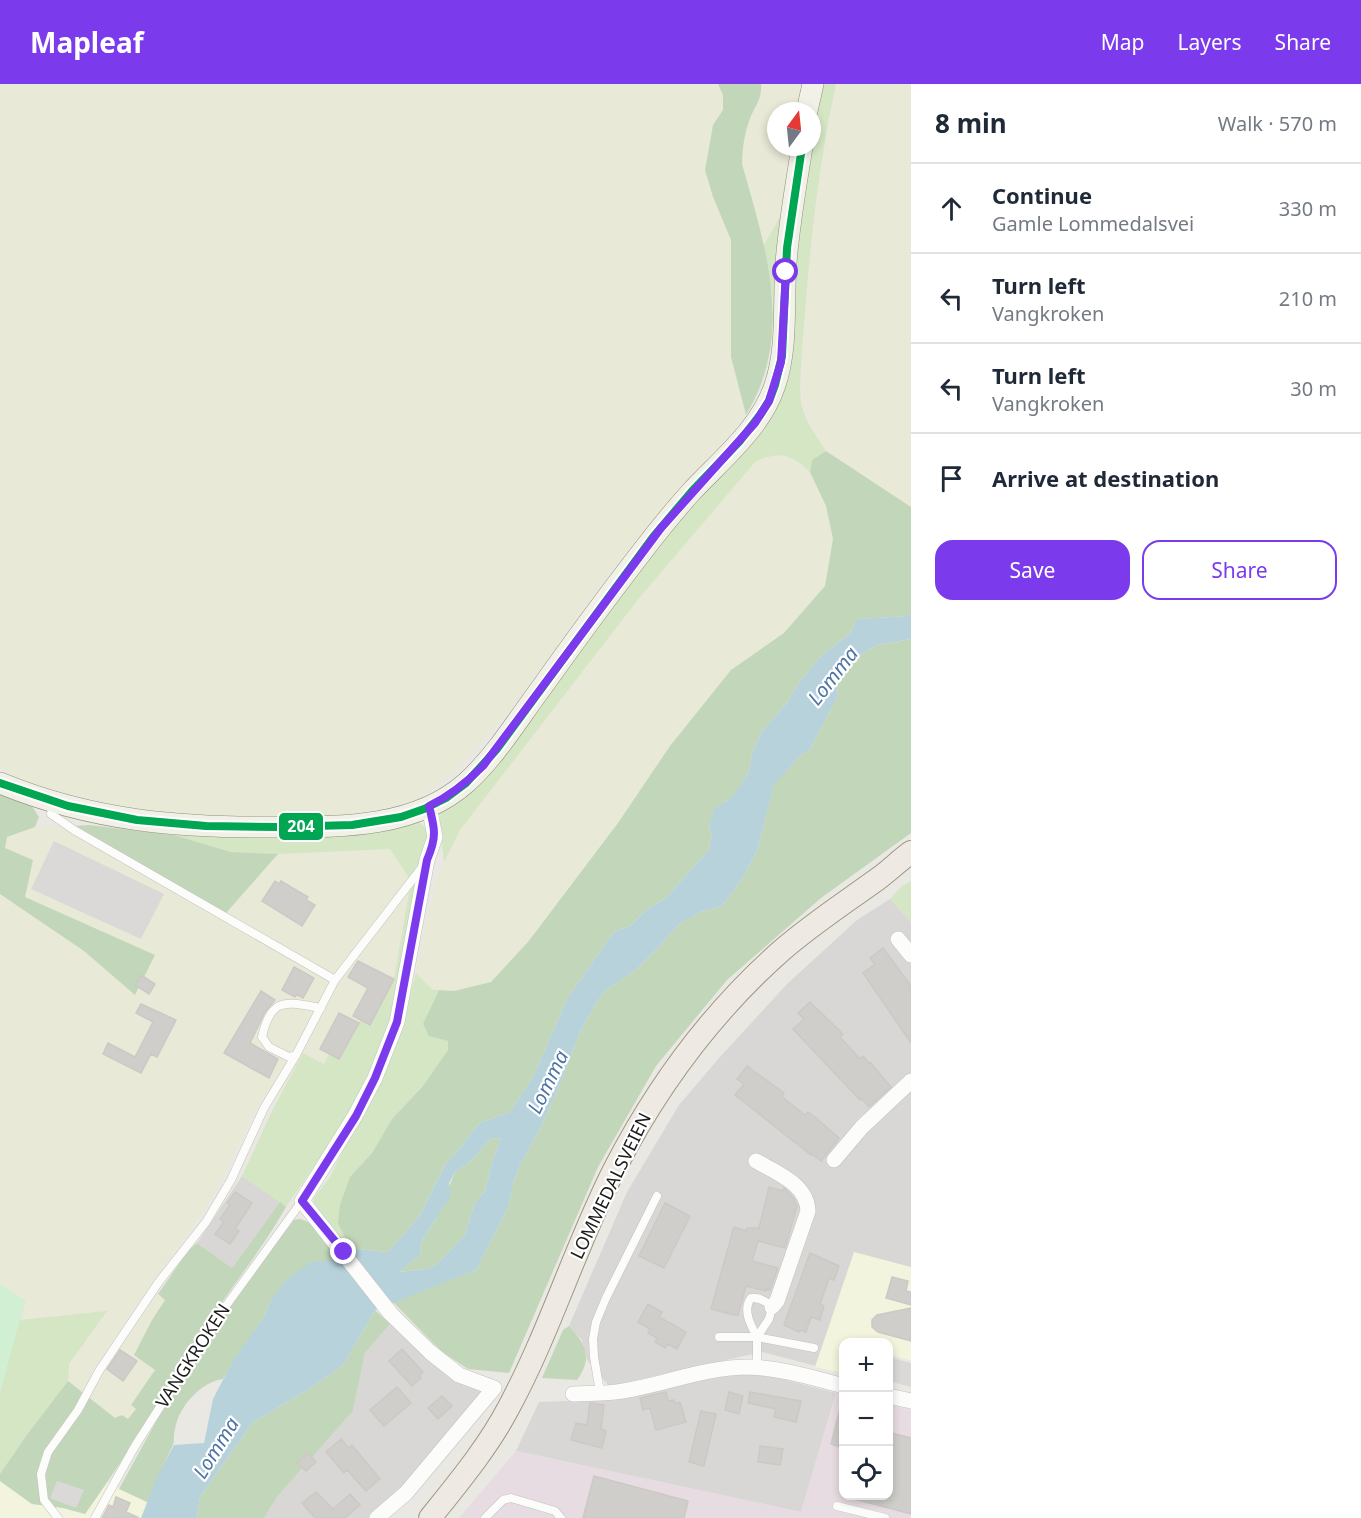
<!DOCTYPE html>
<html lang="en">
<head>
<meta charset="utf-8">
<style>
	body { margin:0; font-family:"Noto Sans",sans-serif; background:#f6f6f7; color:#1f2937 }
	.controls { position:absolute; right:18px; bottom:18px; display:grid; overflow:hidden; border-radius:12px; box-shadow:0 3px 9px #0003 }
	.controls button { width:54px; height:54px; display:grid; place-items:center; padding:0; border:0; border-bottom:2px solid #e0e1e3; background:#fff; color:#1f2937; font:30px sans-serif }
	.compass { position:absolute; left:767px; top:18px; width:54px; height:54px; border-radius:50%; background:#fff; box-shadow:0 3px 9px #0003; rotate:15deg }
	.stop { position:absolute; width:18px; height:18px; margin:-14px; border:4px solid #7c3aed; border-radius:50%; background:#fff }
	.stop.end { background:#7c3aed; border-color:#fff; box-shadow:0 2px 6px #0008 }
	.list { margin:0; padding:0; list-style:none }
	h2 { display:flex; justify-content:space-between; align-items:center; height:78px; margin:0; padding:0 24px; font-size:26px }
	h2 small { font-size:20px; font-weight:400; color:#747a83 }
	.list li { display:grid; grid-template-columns:39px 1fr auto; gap:18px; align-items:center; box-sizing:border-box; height:90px; padding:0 24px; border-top:2px solid #e0e1e3 }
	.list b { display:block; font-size:22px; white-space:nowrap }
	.list p { margin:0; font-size:20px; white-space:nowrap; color:#747a83 }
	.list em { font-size:20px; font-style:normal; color:#747a83 }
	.actions { display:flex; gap:12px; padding:18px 24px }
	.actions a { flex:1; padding:14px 0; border:2px solid #7c3aed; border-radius:18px; text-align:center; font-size:21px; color:#7c3aed }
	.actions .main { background:#7c3aed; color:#fff }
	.icon { flex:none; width:33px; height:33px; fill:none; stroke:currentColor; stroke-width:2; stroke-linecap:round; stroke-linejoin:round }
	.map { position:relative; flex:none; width:911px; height:1434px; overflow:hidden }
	header { display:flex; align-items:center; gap:36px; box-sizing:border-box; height:84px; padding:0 30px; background:#7c3aed; color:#fff }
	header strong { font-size:28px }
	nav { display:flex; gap:33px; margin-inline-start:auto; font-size:21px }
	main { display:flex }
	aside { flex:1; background:#fff }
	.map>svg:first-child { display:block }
</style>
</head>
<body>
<header>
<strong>Mapleaf</strong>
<nav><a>Map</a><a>Layers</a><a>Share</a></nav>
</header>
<main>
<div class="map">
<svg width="911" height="1434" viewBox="0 0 911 1434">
	<rect width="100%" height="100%" fill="#e9e8e3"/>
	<path fill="#d8d7d5" d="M890 815 911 838V1277L889 1271 888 1258H844L843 1289 762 1268 609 1302 587 1276 582 1256 569 1242 627 1108 679 1021 720 973 787 900 857 836Z
		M242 1092 280 1118 232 1184 197 1159Z
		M390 1240 448 1292 494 1314 387 1434H264L277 1413 353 1327 365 1269Z
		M725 1289 771 1292 836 1309 801 1428 516 1367 539 1318 599 1316Z"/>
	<path fill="#e7dce1" d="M836 1309 843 1310 844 1412H888L889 1321 911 1326V1434H459L516 1367 801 1428Z"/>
	<path fill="#f3f4dd" d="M854 1168 911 1183V1277L889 1271 888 1258H844L843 1289 815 1283Z
		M0 1397 32 1420 63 1424 85 1430 107 1398 149 1419 141 1434H0Z"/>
	<path fill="#e8e9d6" d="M0 0H718L723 11V26L713 41 705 86 713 113 731 156V273L746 331 625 469 509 627 450 693 411 719 335 734 180 731 114 721 35 701 21 696 0 683Z
		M761 0H805L799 27H776V63H794L788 104 780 133 763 163 742 80V65L751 31 756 25 761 8Z
		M836 0H911V423L826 367 815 351 802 321V281L807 187 822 80Z
		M781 371 791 372 810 388 826 422 833 455 825 502 784 549 731 586 670 662 618 739 528 858 491 898 454 907 433 906 416 889 420 864 438 791 460 746 640 513 755 377 763 373Z
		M53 741 75 742 226 829 278 770 390 765 411 797 394 895 370 941 360 936 339 975 324 980 303 970 278 1014 265 1009 213 1113 124 1238 133 1243 158 1210 166 1216 152 1236 134 1271 155 1285 131 1320 136 1325 128 1336 116 1334 68 1297 69 1280 106 1227 20 1236 0 1200V810L84 867 135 911 155 871 25 813 5 764 7 753 35 743Z"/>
	<path fill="#d4e6c3" d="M820 0H836C818 83 809 169 803 254 802 270 798 308 802 323 806 338 817 353 826 367L812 376 810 388C792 370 778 366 755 378L640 513 460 746 444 778 439 728 772 323 796 152 812 63V38Z
		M788 104 773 251V215L763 163 780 133Z
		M418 738 426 744 428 749 395 924 369 994 332 1056 286 1123 242 1092 271 1029 303 969 324 980 329 970 339 975 360 936 369 941 394 895 411 797 390 765 278 770 231 768 174 751 196 748Z
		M911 797V838L890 815 902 802Z
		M416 889 433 906H439L423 940 430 952 448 957V966L423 1002 392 1035 372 1069 350 1093 346 1156 356 1165 351 1169 314 1123V1114L330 1093 400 948Z
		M0 1200 25 1217 20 1236 107 1227 69 1280 68 1297 26 1352 0 1390Z"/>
	<path fill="#c2d7b9" d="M718 0H761C762 15 756 20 751 32 745 46 742 65 742 80 766 165 795 250 746 331L731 273V156L713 113 705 86 713 41 723 26V11Z
		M826 367 911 423V530L907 532 857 535 850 549 820 573 800 597 787 619 762 647 752 670 749 688 732 714 725 717 709 742 712 753 708 767 666 814 646 826 630 842 614 848 568 913 533 993 510 1028 480 1039 471 1049 458 1067 445 1081 420 1131 388 1168 356 1165 346 1156 338 1139 340 1121 350 1093 372 1069 392 1035 423 1002 448 966V957L429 952 423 940 439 906 454 907 491 898 528 858 618 739 670 662 731 586 784 549 825 502 833 455 826 422 810 388 812 376Z
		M911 555V749L821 814 727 896 656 982 598 1083 509 1289 468 1285 442 1268 393 1218 476 1186 508 1124 514 1097 520 1081 542 1041 558 1005 581 946 596 919 606 906 637 885 658 864 679 840 701 828 722 822 742 795 757 767 774 700 799 673 810 665 837 614 838 596 862 570 877 561Z
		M0 708 31 721 39 733 35 743 7 753 5 764 33 776 25 813 155 871 135 911 84 867 0 810Z
		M89 741 174 751 231 768 278 770 226 829 75 742Z
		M491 1054 501 1055 493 1075 485 1107 474 1121 465 1151 436 1181 426 1185 398 1188 420 1171 421 1158 436 1135 455 1088 472 1076Z
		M280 1118 286 1123C261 1167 229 1206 201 1249 163 1310 127 1372 85 1430L63 1424 32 1420 0 1397V1390L26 1352 68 1297 115 1334 122 1331 128 1335 136 1325 131 1321 155 1286 134 1271 152 1236 165 1216 158 1210 188 1167 197 1159 232 1184Z
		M299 1135C314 1136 332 1163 343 1175L272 1214 263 1234 235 1275 223 1295C201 1298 179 1322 175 1345 173 1352 175 1358 172 1363 163 1382 155 1399 149 1419L119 1405 169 1314 243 1203 294 1136Z
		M375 1226 390 1240 365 1269 353 1327 277 1413 264 1434H197L200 1413 253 1338 309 1305 343 1281Z
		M569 1242C586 1260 593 1274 577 1296L542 1294 563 1246Z"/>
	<path fill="#d1efd2" d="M0 1200 25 1217 0 1309Z"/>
	<path fill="#dad9d7" d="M54 757 164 810 141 855 31 805Z
		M888 1273 911 1279V1303L889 1297Z
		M57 1397 84 1406 76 1424 50 1414Z"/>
	<path fill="#b7d2db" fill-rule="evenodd" d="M911 530V555L877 561 862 570 838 596 837 614 810 665 799 673 774 701 757 767 742 795 722 822 701 828 679 840 658 864 637 885 606 906 596 919 581 946 558 1005 542 1041 520 1081 514 1097 508 1124 476 1186 375 1226 343 1281 309 1305 253 1338 200 1413 197 1434H141L157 1393 174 1361 204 1359 213 1315 234 1275 263 1234 272 1214 286 1196 311 1178 343 1175 356 1165 388 1168 420 1131 445 1081 458 1067 471 1049 480 1039 510 1028 533 993 568 913 614 848 630 842 646 826 666 814 708 767 712 753 709 742 715 724 732 713 749 688 752 670 762 647 787 619 800 597 820 573 850 549 857 535 907 532ZM491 1054 501 1055 493 1075 485 1107 474 1121 465 1151 436 1181 426 1185 399 1188 420 1171 421 1158 451 1111 449 1099 455 1088 472 1076Z"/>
	<path fill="#d0ceca" stroke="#ccc9c5" stroke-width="1.5" d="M275 797 279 800 281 797 308 813 306 816 315 821 302 842 262 817Z
		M883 864 911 902V959L863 889 875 880 870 874Z
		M358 877 394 895 370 941 353 932 368 904 348 893Z
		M294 883 314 894 303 914 296 910 295 913 282 906Z
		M141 891 155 900 149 910 135 901Z
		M261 907 275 916 265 928 250 959 278 975 269 994 224 969Z
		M810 918 843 950 840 953 860 975 863 972 869 979 870 978 891 1003 869 1023 861 1014 860 1016 793 945 804 935 798 929Z
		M141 920 176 936 157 973 151 970 141 989 103 970 108 959 135 973 153 938 136 929Z
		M339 929 359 939 339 975 320 965Z
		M747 982 784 1009 782 1013 805 1031 808 1028 815 1033 839 1054 821 1077 812 1070 811 1071 735 1011 744 1000 737 995Z
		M769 1103 783 1107 784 1104 794 1115 797 1122 785 1164 758 1157 752 1177 778 1184 770 1206 766 1205V1207L746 1202 738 1231 734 1230V1231L711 1225 734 1143 746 1147 747 1144H759Z
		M235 1108 252 1119 235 1145 239 1147 230 1160 215 1150 224 1138 220 1135 230 1121 227 1119Z
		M665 1119 690 1132 664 1184 639 1172Z
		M810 1169 839 1182 834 1196 829 1194 820 1220 824 1222 820 1236 811 1233 806 1248 799 1246V1248L784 1241Z
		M892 1193 908 1197 906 1207 911 1208V1221L886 1214Z
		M648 1220 662 1228 659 1233 686 1248 677 1265 668 1260 665 1264 655 1258 657 1254 648 1249 650 1245 638 1238Z
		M911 1224V1257L878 1248 872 1243V1236L877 1231Z
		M402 1265 423 1288 419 1292 421 1294 412 1302 389 1277Z
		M120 1266 137 1277 123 1297 107 1285Z
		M397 1303 411 1319 384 1342 370 1326Z
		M666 1308 668 1317 674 1316 675 1319 680 1318 686 1338 656 1346 650 1324 643 1326 640 1314Z
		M729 1308 743 1312 739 1330 725 1326Z
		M750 1308 801 1317 796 1338 774 1333 776 1325 748 1319Z
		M442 1312 452 1322 438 1335 428 1324Z
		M590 1319 604 1321 601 1345 606 1347 602 1364 571 1356 576 1339 587 1341Z
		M840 1325 843 1326V1364L831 1360Z
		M701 1327 716 1330 704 1382 689 1378Z
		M888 1348 911 1354V1430L854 1415V1412H888Z
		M341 1355 349 1364 352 1361 380 1395 366 1407 347 1386 344 1389 326 1368Z
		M760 1362 783 1365 780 1381 758 1378Z
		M308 1369 316 1378 306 1387 297 1378Z
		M594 1392 688 1417 684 1434H583Z
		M316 1408 333 1425 350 1410 360 1421 345 1434H315L302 1419Z
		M116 1413 130 1419 126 1428 139 1434H102L109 1421 113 1423Z"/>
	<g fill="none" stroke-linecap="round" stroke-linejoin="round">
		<g stroke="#c2c2bf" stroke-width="9">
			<path id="lane" d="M53 719 51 730 74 746 335 896 423 782
				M321 924C286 918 271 912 262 953L269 963 289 973 296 971 335 896
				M719 1253H757L814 1264
				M757 1284V1253L769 1235 772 1223C766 1217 760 1213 751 1214 742 1226 751 1242 757 1253
				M600 1308 594 1273 593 1255 596 1238 606 1214 657 1112
				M837 1422 885 1434
				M58 1434 44 1416 41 1390 48 1368 78 1326 99 1287 158 1199 206 1138 231 1096 264 1024 296 971
				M95 1434 135 1362 215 1237 302 1117
				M485 1434 503 1416 511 1414 555 1427 561 1434"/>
		</g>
		<g stroke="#c2c2bf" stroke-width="16">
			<path id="street" d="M898 855 911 871
				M834 1076 862 1043 911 997
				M756 1077C777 1089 807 1100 808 1127L777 1217 772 1223
				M573 1310C589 1309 607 1310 623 1307 666 1300 705 1283 749 1283 781 1284 813 1294 844 1302
				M888 1312 911 1317
				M377 1434 406 1409 494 1304 459 1291 430 1268 391 1230 302 1117 355 1032 375 994 397 938 427 776 435 753 429 722"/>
		</g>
		<g stroke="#8f917d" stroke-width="22">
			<path id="secondary" d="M807 27 813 0
				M0 699C92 737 180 744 278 743 341 743 415 744 466 699 496 672 518 635 542 603 574 558 607 513 641 469 657 448 674 427 692 407 722 375 761 344 775 301 788 263 783 219 786 179 789 140 796 101 802 63"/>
		</g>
		<g stroke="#9e9682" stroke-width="24">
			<path id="primary" d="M430 1434C458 1399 488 1363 509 1323 550 1247 575 1163 614 1086 656 1004 711 929 781 867 812 840 846 818 879 794 890 786 900 776 911 768"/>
		</g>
		<use href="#lane" stroke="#fcfcfb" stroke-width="8"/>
		<use href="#street" stroke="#fcfcfb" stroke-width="15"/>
		<use href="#secondary" stroke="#f1f1e8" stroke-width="21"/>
		<use href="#primary" stroke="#eeeae3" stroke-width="22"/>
		<g stroke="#fff" stroke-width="12">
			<path id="bus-1" d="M0 699 68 722 137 736 206 742 278 743 352 741 401 733 424 725 446 714 466 699 497 665 653 453 692 407 739 358 760 331 769 317 775 301 782 272 787 164 802 63"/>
		</g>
		<use href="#bus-1" stroke="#00a651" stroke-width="8"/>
	</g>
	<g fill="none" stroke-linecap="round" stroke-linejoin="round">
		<path stroke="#7c3aed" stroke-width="8" d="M344 1168 302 1117 356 1032 375 994 397 938 427 776C437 753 435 745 429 722 450 712 466 699 483 682L661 444 755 339 769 317 781 278 786 188"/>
	</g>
	<g text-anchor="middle" stroke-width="4.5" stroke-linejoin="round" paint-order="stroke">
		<g font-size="18" fill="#1b1b1b" stroke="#fff">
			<text transform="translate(611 1102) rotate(-64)" y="6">LOMMEDALSVEIEN</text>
			<text transform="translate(193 1272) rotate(-57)" y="6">VANGKROKEN</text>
		</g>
		<g font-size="20" font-style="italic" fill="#4d74a4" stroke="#fff">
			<text transform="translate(833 592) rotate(-52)" y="7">Lomma</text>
			<text transform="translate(548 998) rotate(-64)" y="7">Lomma</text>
			<text transform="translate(216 1364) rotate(-58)" y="7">Lomma</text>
		</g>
	</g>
	<rect stroke="#fff" stroke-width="2" x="278" y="728" width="46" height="29" rx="6" fill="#00a651"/>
	<g font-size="16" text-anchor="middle" font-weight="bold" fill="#fff">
		<text x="301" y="748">204</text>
	</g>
</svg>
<div class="controls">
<button>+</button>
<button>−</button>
<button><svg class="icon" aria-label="locate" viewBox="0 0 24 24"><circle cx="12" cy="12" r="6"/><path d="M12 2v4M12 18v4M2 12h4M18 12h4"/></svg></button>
</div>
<svg class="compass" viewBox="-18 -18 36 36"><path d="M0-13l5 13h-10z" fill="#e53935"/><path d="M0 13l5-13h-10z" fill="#747a83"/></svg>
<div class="stop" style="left:786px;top:188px"></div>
<div class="stop end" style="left:344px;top:1168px"></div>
</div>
<aside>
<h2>8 min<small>Walk · 570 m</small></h2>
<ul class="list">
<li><svg class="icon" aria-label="ahead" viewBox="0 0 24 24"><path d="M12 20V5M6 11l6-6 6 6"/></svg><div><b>Continue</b><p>Gamle Lommedalsvei</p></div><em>330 m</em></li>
<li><svg class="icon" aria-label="left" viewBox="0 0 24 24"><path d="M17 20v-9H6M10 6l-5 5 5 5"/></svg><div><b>Turn left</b><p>Vangkroken</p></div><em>210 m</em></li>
<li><svg class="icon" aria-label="left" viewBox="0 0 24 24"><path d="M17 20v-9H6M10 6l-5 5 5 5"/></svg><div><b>Turn left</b><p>Vangkroken</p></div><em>30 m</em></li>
<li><svg class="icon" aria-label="arrive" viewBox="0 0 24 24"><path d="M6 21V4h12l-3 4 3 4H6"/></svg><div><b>Arrive at destination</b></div></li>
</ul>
<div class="actions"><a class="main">Save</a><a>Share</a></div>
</aside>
</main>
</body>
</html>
